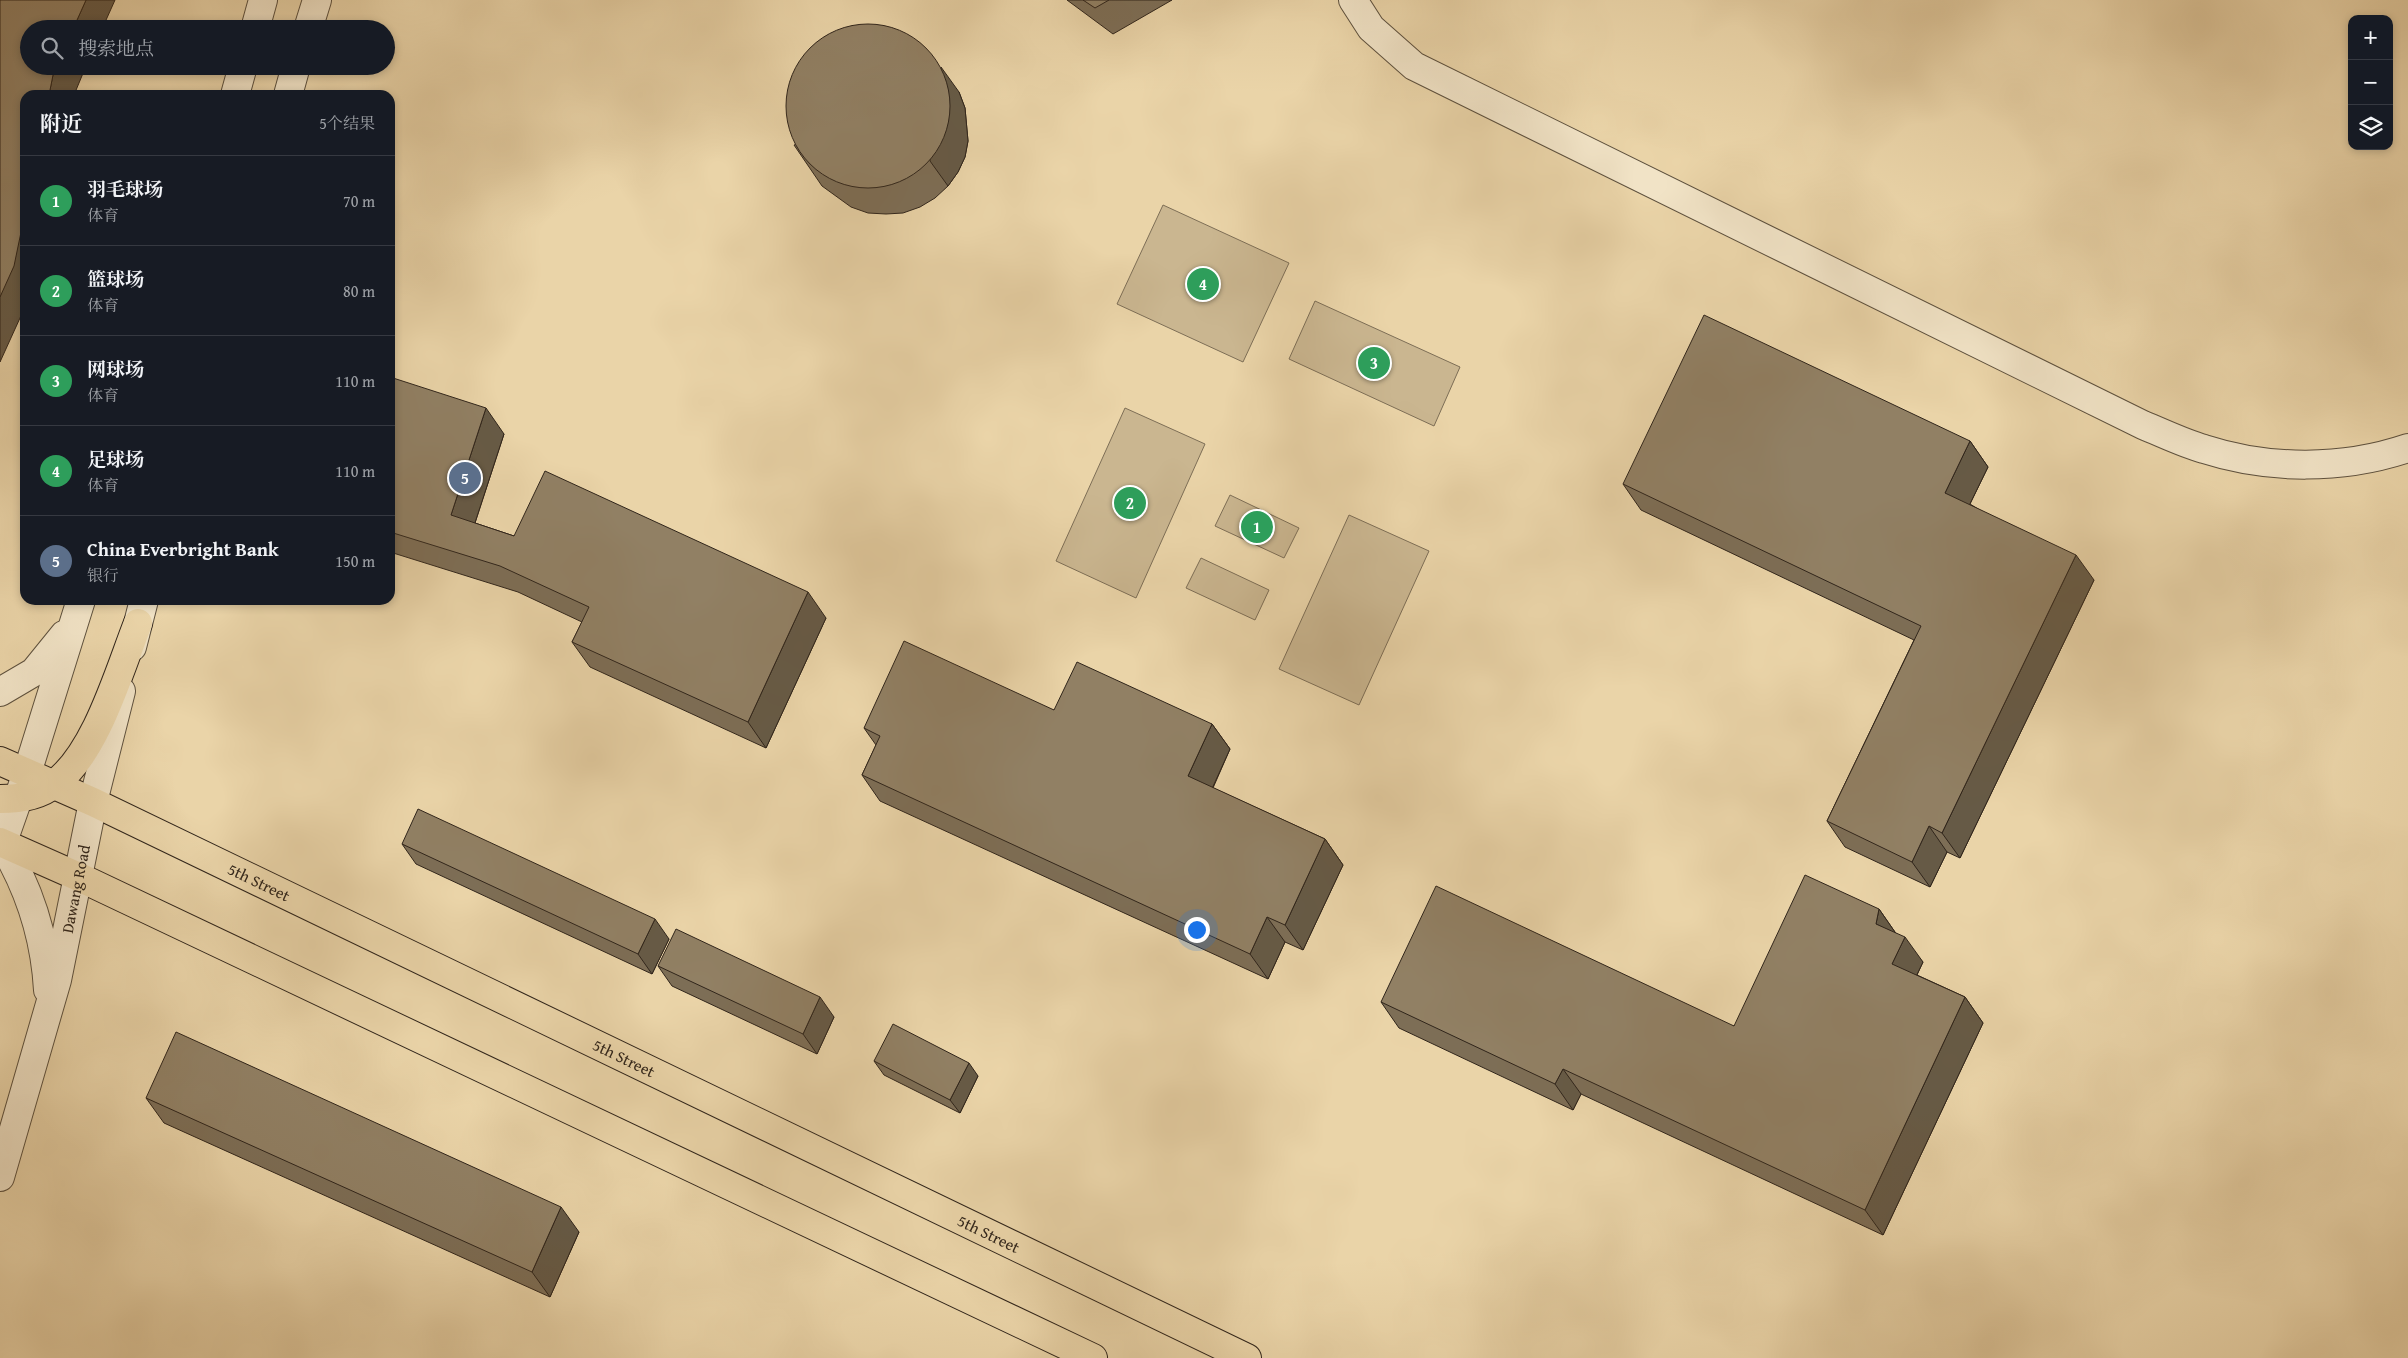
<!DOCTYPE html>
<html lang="zh">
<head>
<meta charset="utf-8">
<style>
	body { margin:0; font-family:"Gentium Book Plus","Noto Serif SC",serif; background:#242831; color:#f1f3f6 }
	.controls { position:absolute; right:15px; top:15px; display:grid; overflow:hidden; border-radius:10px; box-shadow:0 2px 8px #0003 }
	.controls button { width:45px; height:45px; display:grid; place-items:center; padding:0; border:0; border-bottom:1px solid #363941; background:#171b24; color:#f1f3f6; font:25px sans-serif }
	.you { position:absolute; left:1196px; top:929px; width:18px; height:18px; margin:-12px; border:4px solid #fff; border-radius:50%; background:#1a73e8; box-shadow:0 0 0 8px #1a73e833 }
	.badge { display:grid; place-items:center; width:32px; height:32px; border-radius:50%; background:#8c9099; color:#fff; font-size:16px; font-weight:700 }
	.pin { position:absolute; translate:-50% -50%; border:2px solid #fff; box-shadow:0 1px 5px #0006 }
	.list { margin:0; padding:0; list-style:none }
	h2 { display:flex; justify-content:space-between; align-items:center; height:65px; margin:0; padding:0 20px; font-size:21px }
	h2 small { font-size:16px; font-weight:400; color:#9ea1a6 }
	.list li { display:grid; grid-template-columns:32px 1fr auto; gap:15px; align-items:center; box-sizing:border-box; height:90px; padding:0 20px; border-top:1px solid #363941 }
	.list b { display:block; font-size:19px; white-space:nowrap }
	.list p { margin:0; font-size:16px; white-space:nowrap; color:#9ea1a6 }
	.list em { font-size:16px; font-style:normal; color:#9ea1a6 }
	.icon { flex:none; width:28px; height:28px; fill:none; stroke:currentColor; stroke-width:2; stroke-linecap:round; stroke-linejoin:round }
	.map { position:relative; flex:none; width:2408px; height:1358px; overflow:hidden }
	.search { position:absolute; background:#171b24; box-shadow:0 2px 8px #0003; left:20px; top:20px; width:375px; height:55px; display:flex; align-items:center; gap:12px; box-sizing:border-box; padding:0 18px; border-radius:28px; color:#9ea1a6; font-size:19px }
	.panel { position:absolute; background:#171b24; box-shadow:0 2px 8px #0003; left:20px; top:90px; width:375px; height:515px; border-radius:15px }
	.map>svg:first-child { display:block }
</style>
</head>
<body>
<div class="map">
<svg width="2408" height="1358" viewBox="0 0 2408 1358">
	<rect width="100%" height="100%" fill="#ead4a8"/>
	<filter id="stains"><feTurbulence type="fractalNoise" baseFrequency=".004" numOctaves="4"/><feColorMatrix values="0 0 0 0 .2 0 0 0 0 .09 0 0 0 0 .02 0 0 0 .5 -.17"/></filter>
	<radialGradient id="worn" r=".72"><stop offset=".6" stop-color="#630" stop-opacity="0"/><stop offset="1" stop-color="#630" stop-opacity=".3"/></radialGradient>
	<path fill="#cab690" stroke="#7d6e56" d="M1163 205 1289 263 1243 362 1117 304Z
		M1315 301 1460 367 1434 426 1289 359Z
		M1125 408 1205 444 1136 598 1056 561Z
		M1230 495 1299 528 1284 558 1215 526Z
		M1349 515 1429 551 1359 705 1279 669Z
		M1201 558 1269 590 1255 620 1186 588Z"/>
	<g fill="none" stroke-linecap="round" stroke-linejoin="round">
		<g stroke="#5e513e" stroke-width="30">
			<g id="minor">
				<path d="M1353 0 1371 28 1414 66 2143 425C2163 433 2183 443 2204 449 2269 470 2343 470 2408 448"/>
				<path d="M255 29 263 0"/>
				<path d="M308 29 317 0"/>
				<path d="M235 95 243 66"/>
				<path d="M288 95 296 66"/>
				<path d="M132 647 144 600"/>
				<path d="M0 692 34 672 64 635"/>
				<path d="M0 840C28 885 45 936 48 990"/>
				<path d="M0 850 27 773 81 600"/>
				<path id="s1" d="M0 1177 57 980 93 802 121 691"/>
			</g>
		</g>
		<g stroke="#30251b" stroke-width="30">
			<g id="major">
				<path id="s2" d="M0 761 93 802 1247 1358"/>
				<path d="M0 799C19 799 39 796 54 784 96 754 119 671 138 623"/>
				<path d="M0 842 79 877 1093 1358"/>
			</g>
		</g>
		<use href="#minor" stroke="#f1e3c6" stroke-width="28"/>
		<use href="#major" stroke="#ead4a8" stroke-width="28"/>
	</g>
	<path fill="#7d6e56" stroke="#30251b" d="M1067 0H1172L1113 34Z
		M959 92 965 108 968 141 965 157 958 172 948 186 935 198 920 207 903 213 886 214 868 213 851 207 822 186 794 145Z
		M390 377 504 434 475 523 514 536 826 618 766 748 590 667 572 642 582 622 518 592 390 552Z
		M1970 441 1988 467 1970 504 2094 580 1960 858 1947 852 1930 887 1845 847 1827 821 1914 640 1641 510 1623 484Z
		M1054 710 1212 724 1230 749 1213 788 1325 839 1343 865 1303 950 1285 942 1268 979 880 801 862 775 876 745 864 728Z
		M402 844 669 939 652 974 416 864Z
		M1879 909 1895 932 1923 962 1917 975 1965 997 1983 1023 1883 1235 1581 1094 1573 1110 1399 1028 1381 1002 1734 1026Z
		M658 966 834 1017 817 1054 672 986Z
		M874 1061 978 1076 960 1113 884 1075Z
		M146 1098 579 1232 550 1297 164 1123Z"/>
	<path fill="#665a46" stroke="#30251b" d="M86 0H115L102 29H73Z
		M57 66H86L74 95H49L53 75Z
		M941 67 959 92 965 108 968 141 965 157 958 172 948 186 930 161Z
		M25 213V307L0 362V297Z
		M486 408 504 434 469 541 451 515Z
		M1970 441 1988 467 1963 518 1945 493Z
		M2076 555 2094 580 1960 858 1942 833Z
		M808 592 826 618 766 748 748 722Z
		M1212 724 1230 749 1206 802 1188 776Z
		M1929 826 1947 852 1930 887 1912 862Z
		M1325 839 1343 865 1303 950 1285 925Z
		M1879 909 1897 935 1876 924Z
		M1267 917 1285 942 1268 979 1250 954Z
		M655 919 669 939 652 974 638 954Z
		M1905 937 1923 962 1910 989 1892 964Z
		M820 997 834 1017 817 1054 803 1034Z
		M1965 997 1983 1023 1883 1235 1865 1210Z
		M969 1063 978 1076 960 1113 950 1100Z
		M1563 1069 1581 1094 1573 1110 1555 1084Z
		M561 1207 579 1232 550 1297 532 1272Z"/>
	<path fill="#918064" stroke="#30251b" d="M0 0H86L73 29H29V66H57L53 75 49 95H25V213L14 266 0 297Z
		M1083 0H1109L1095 8Z
		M786 106a82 82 0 1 1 164 0a82 82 0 1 1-164 0Z
		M1704 315 1970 441 1945 493 2076 555 1942 833 1929 826 1912 862 1827 821 1921 626 1623 484Z
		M390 377 486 408 451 515 514 536 545 471 808 592 748 722 572 642 589 607 500 566 390 532Z
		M904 641 1054 710 1077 662 1212 724 1188 776 1325 839 1285 925 1267 917 1250 954 862 775 880 736 864 728Z
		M418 809 655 919 638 954 402 844Z
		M1805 875 1879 909 1876 924 1905 937 1892 964 1965 997 1865 1210 1563 1069 1555 1084 1381 1002 1436 886 1734 1026Z
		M676 929 820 997 803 1034 658 966Z
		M893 1024 969 1063 950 1100 874 1061Z
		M176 1032 561 1207 532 1272 146 1098Z"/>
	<g text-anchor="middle" stroke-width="4" stroke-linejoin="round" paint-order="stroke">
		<g font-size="16" fill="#30251b" stroke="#f1e3c6">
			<text dy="6" stroke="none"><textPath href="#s2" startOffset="286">5th Street</textPath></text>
			<text dy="6" stroke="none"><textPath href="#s1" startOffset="298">Dawang Road</textPath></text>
			<text dy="6" stroke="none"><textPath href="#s2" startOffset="691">5th Street</textPath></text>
			<text dy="6" stroke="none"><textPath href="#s2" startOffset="1096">5th Street</textPath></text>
		</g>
	</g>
	<rect width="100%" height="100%" filter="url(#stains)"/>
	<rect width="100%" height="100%" fill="url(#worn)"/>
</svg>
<div class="controls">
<button>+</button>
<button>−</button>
<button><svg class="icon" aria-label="layers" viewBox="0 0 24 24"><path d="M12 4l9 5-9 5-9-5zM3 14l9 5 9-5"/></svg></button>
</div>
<div class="you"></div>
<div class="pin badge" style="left:1257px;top:527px;background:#2e9e5b">1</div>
<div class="pin badge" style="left:1130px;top:503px;background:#2e9e5b">2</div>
<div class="pin badge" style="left:1374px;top:363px;background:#2e9e5b">3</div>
<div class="pin badge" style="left:1203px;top:284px;background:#2e9e5b">4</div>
<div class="pin badge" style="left:465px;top:478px;background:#5c6f8a">5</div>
<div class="search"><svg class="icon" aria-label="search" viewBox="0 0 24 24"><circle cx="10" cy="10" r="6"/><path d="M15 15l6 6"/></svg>搜索地点</div>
<section class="panel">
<h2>附近<small>5个结果</small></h2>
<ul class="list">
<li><span class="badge" style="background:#2e9e5b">1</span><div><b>羽毛球场</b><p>体育</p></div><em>70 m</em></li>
<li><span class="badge" style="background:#2e9e5b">2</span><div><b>篮球场</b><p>体育</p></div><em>80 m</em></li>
<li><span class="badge" style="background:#2e9e5b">3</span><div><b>网球场</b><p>体育</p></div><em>110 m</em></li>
<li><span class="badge" style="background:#2e9e5b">4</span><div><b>足球场</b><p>体育</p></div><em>110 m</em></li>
<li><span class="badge" style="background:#5c6f8a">5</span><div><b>China Everbright Bank</b><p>银行</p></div><em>150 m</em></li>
</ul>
</section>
</div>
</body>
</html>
